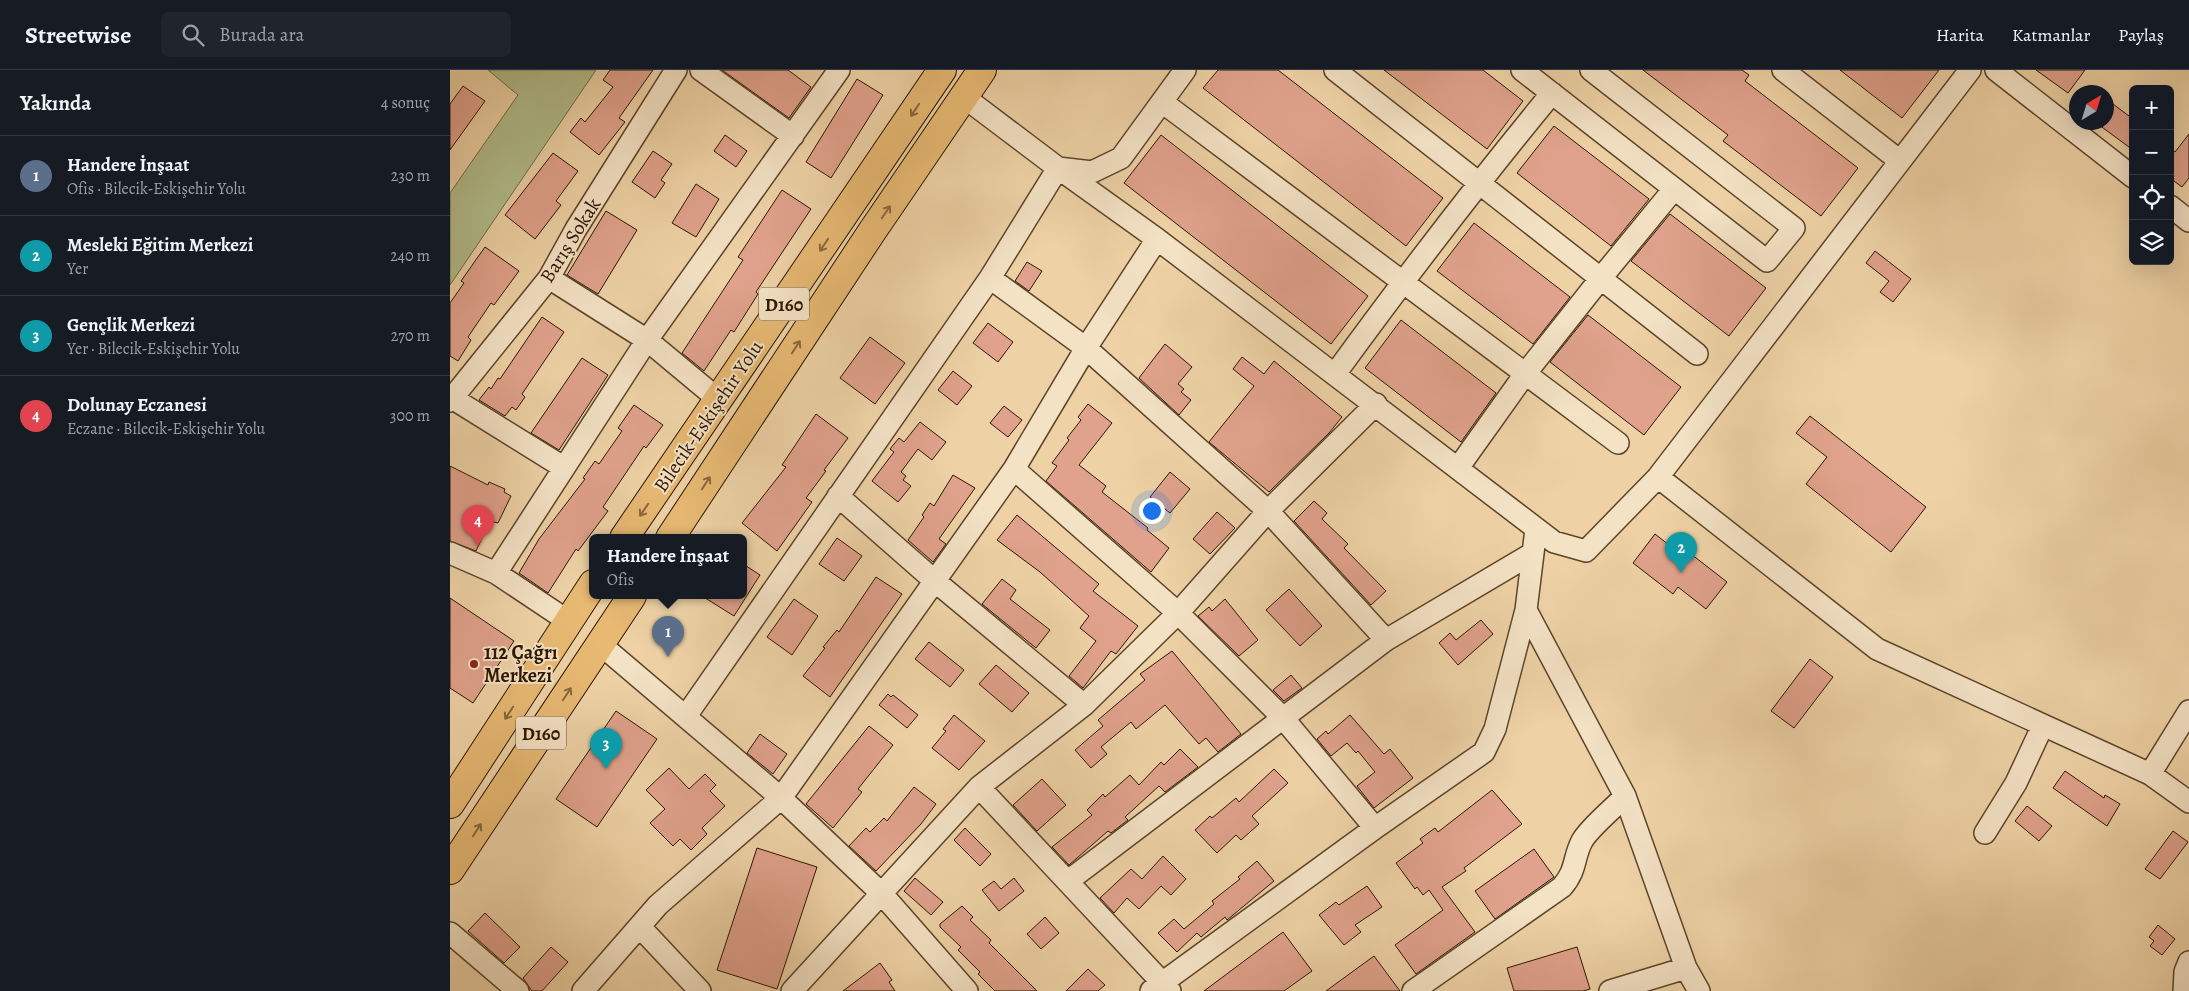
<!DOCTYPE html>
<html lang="tr">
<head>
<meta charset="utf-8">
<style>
	body { margin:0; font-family:Alegreya,serif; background:#20242c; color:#f1f3f6 }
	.controls { position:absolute; right:15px; top:15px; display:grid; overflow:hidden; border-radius:8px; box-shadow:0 5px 20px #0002 }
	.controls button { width:45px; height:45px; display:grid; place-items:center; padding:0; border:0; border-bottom:1px solid #363941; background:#171b24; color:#f1f3f6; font:25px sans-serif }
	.compass { position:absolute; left:1619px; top:15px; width:45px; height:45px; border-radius:50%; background:#171b24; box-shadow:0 5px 20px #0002; rotate:38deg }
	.you { position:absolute; left:701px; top:440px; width:18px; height:18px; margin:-12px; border:4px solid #fff; border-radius:50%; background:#1a73e8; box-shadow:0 0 0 8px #1a73e833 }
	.badge { display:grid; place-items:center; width:32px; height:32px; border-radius:50%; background:#d93025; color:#fff; font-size:16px; font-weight:700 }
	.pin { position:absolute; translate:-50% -41px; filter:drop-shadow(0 1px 2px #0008) }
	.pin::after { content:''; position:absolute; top:26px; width:18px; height:15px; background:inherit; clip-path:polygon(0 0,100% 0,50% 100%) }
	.popup { position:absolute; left:139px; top:464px; width:158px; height:65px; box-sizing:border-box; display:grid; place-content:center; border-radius:8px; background:#171b24; filter:drop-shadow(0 1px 4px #0005); font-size:16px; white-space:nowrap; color:#9ea1a6 }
	.popup b { font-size:19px; color:#f1f3f6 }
	.popup::after { content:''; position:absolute; left:50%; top:100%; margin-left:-10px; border:10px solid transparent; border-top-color:#171b24 }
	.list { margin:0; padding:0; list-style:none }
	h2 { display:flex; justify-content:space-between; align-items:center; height:65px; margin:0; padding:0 20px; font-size:21px }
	h2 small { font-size:16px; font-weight:400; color:#9ea1a6 }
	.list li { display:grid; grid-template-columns:32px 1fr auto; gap:15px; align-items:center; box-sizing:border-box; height:80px; padding:0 20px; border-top:1px solid #363941 }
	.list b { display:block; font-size:19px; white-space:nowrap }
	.list p { margin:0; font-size:16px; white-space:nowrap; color:#9ea1a6 }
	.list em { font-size:16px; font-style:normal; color:#9ea1a6 }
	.icon { flex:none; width:28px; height:28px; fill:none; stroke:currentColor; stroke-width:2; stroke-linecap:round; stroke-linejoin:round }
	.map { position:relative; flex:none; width:1739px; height:921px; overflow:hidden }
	header { display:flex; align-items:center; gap:30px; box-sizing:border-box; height:70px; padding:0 25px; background:#171b24; border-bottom:1px solid #363941 }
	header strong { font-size:24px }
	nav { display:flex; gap:28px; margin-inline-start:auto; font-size:18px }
	.search { width:350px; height:45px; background:#20242c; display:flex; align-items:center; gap:12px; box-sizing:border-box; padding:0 18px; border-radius:8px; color:#9ea1a6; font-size:19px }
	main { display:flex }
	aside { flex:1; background:#171b24 }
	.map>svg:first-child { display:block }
</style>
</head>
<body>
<header>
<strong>Streetwise</strong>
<div class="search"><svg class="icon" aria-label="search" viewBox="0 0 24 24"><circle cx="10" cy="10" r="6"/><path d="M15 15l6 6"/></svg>Burada ara</div>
<nav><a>Harita</a><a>Katmanlar</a><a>Paylaş</a></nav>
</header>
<main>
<aside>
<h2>Yakında<small>4 sonuç</small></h2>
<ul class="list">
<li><span class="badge" style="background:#5c6f8a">1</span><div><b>Handere İnşaat</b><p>Ofis · Bilecik-Eskişehir Yolu</p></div><em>230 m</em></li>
<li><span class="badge" style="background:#0f9aa8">2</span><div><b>Mesleki Eğitim Merkezi</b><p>Yer</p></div><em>240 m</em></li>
<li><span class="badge" style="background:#0f9aa8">3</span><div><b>Gençlik Merkezi</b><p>Yer · Bilecik-Eskişehir Yolu</p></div><em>270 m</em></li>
<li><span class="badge" style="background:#e0444e">4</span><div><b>Dolunay Eczanesi</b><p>Eczane · Bilecik-Eskişehir Yolu</p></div><em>300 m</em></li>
</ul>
</aside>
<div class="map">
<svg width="1739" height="921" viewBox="0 0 1739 921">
	<rect width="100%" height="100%" fill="#eed2a6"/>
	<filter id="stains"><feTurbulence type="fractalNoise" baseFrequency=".004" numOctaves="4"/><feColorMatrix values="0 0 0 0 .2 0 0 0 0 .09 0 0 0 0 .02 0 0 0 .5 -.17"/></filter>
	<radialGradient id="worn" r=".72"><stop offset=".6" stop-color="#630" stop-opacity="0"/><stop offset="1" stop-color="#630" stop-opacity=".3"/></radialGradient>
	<path fill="#b2bd8c" stroke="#706a46" d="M38 0H146L0 215V123L68 25Z"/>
	<path fill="#e0a28c" stroke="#2d1600" d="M160 0H203L169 48 175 52 149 85 120 62 131 48 135 52 163 17 153 10Z
		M272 0H338L361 17 339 48Z
		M768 0H828L993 128 956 176 753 18Z
		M934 0H1033L1073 31 1037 79Z
		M1193 0H1292L1299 5 1295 11 1408 98 1371 146 1273 71 1278 65Z
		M1390 0H1489L1452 48Z
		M1586 0H1635L1618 23Z
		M407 9 433 25 381 108 356 92Z
		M13 16 35 31 0 80V34Z
		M1663 34 1683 49V80L1645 52H1656V42Z
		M1104 56 1199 129 1161 176 1067 103Z
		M1739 64V108L1732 117 1720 108V78L1725 82Z
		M275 65 297 81 286 97 264 81Z
		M711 65 918 226 881 274 674 113Z
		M203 81 222 94 211 110 215 113 205 128 182 112Z
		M103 83 128 101 106 131 111 135 85 169 55 145Z
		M246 114 269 129 246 167 222 153Z
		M332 120 361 139 306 222 308 224 284 262 281 260 254 301 232 283 293 190 288 187Z
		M156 141 187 160 148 224 117 205Z
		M1220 144 1316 218 1279 266 1181 191Z
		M1024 153 1120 227 1083 274 987 201Z
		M35 177 69 201 44 235 41 233 18 267 21 270 8 291 0 286V233L14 213 11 211Z
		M1425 181 1461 209 1443 232 1430 222 1439 211 1416 193Z
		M577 192 592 201 579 221 565 211Z
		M1138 245 1231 317 1194 365 1100 292Z
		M92 247 114 262 72 324 75 327 66 340 62 337 55 346 29 330 39 317 41 319 48 308 50 309Z
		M951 250 1046 323 1011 372 915 298Z
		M538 253 563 272 548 292 523 273Z
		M420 267 455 293 425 334 390 308Z
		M715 274 742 297 728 314 734 319 731 322 741 330 729 345 689 308Z
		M792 287 814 304 824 291 892 347 879 363 819 422 759 372 804 316 783 299Z
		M132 288 158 305 109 380 81 363Z
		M503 301 522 316 507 335 488 320Z
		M638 334 662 353 629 395 656 416 652 422 698 458 697 460 719 478 701 502 596 411 607 396 602 393 619 370 617 368 631 350 628 347Z
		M184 335 213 355 196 378 194 376 153 437 158 441 128 481 126 479 98 523 69 503 89 469 135 409 133 408 145 391 149 394 172 361 168 358Z
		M554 336 572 350 558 367 540 353Z
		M366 344 398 368 374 400 376 401 356 428 362 432 327 481 292 453 336 397 332 395Z
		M1360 346 1476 437 1441 482 1356 414 1377 387 1346 363Z
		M470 352 496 372 482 390 468 379 451 402 456 406 453 410 461 416 448 432 422 411 444 382 440 379 449 368 454 372Z
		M0 396 38 415 39 412 55 419 54 422 61 426 48 453 40 451 26 481 0 471Z
		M720 402 740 419 720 443 700 427Z
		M503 405 525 418 489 469 496 474 483 492 458 470 474 447 472 445 480 433 484 436Z
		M864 431 877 443 872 449 898 474 894 478 936 521 921 535 844 451Z
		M767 442 785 458 760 484 743 469Z
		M567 445 649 514 643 521 688 556 666 584 661 581 633 618 619 606 646 571 630 558 639 546 590 502 547 470Z
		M1205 464 1237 489 1241 484 1277 512 1256 539 1228 517 1223 524 1183 493Z
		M387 468 412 486 394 511 369 494Z
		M293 494 310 505 284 546 252 526H293Z
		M426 507 452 524 380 627 353 606 375 578 373 577 387 560 389 562Z
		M552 509 566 520 560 529 600 560 586 578 532 534Z
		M839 519 872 556 850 576 816 540Z
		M0 528 64 571 23 633 0 618Z
		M344 529 368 546 342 585 317 567Z
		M775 529 808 570 789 586 748 546 759 537 762 541Z
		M1031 550 1043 564 1008 595 989 573 1000 563 1006 570Z
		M479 572 514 600 500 617 465 589Z
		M722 581 791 664 768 682 756 668 749 674 715 635 686 659 681 652 651 677 657 684 641 698 625 680 653 656 648 650 695 610 690 604Z
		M1360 589 1383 607 1344 658 1321 641Z
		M546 595 579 623 562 642 529 614Z
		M841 605 852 618 834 631 823 620Z
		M438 624 441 627 443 625 468 645 457 658 429 635Z
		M166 641 207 669 147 757 106 729Z
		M504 645 535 671 509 700 482 678 496 661 493 659Z
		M900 645 934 684 940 679 963 708 924 738 907 716 925 702 908 681 906 683 897 673 881 686 867 669 876 661 878 664Z
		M419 656 443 675 408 719 412 722 383 758 356 734Z
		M310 664 337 684 323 704 297 683Z
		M730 679 748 697 715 722 709 716 675 747 678 750 661 763 658 761 619 795 602 777 642 745 637 740 653 724 655 727 680 705 689 715 711 692 714 695Z
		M219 698 239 719 255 704 266 715 260 721 275 736 252 758 257 764 241 780 230 769 223 776 200 753 215 739 196 720Z
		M824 699 838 713 802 746 809 754 791 770 786 765 767 783 745 760 760 746 762 748 786 728 789 732Z
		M1615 701 1654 728 1655 725 1670 734 1657 756 1603 718Z
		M592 709 616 735 587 761 563 735Z
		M464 717 486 734 471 754 426 801 399 776 416 758 420 762 434 748 437 751Z
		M1042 720 1072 754 1014 798 1016 801 992 817 1025 862 966 904 945 875 993 840 979 820 973 825 967 817 965 819 946 793 973 773 970 769 985 758 988 762Z
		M1577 736 1602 756 1589 771 1565 751Z
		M515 758 541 784 530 796 504 770Z
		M1723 761 1738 772 1710 809 1695 799Z
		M307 778 367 797 327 919 267 900Z
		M1084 779 1104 807 1045 849 1025 821Z
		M713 786 736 809 721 825 711 816 689 839 677 828 664 843 650 828 681 799 692 809Z
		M807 791 824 811 777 850 775 847 751 867 747 863 727 882 708 863 724 849 734 859 764 834 762 831 790 809 788 807Z
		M465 808 493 832 481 845 454 821Z
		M564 808 574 821 549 841 532 820 544 811 551 819Z
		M917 816 932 837 905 855 911 862 894 875 869 845 886 832 889 835Z
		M512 836 523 847 520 850 541 870 539 873 587 921H545L528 904 530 902 508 880 511 877 490 857V854Z
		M35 843 70 877 54 893 18 861Z
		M595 847 609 863 591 879 577 864Z
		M1708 855 1725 869 1712 885 1700 876 1704 871 1699 867Z
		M833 862 862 901 834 921H754Z
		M101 877 118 892 92 921H82L73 908Z
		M1127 877 1140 919 1133 921H1064L1057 898Z
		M924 886 950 921H876Z
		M430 893 442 910 439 912 445 921H393Z
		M638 899 655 915 648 921H616Z"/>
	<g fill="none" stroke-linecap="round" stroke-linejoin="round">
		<g stroke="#5d452a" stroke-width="24">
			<path id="minor" d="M251 0 343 66
				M885 0 1247 284
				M1072 0 1317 191 1344 158 1141 0
				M1333 0 1450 91
				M1546 0 1683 107
				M514 27 608 98 707 169 1104 472 1136 481 1208 407 1520 0
				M712 32 1168 373
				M1720 136 1739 151
				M99 208 197 270 269 330
				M540 208 636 278 818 441 936 570
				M885 304C955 208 1027 114 1102 23
				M2 328 113 397
				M0 331 99 208 126 159 226 0
				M1008 398 1075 304 1151 208 1224 119
				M564 399 728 543 833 648 925 758
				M1208 407 1427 579 1700 704 1739 732
				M388 426 486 512 634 635
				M0 483 46 503 118 551
				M46 503 197 270 389 0
				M1076 540 1175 726 1236 898 1160 921
				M150 574 331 728 432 824 517 921
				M236 646 540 208 608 98 642 102 671 88 735 0
				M1700 704 1739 641
				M529 717 720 921
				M1535 763 1566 713 1593 655
				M618 811 936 570 1083 483
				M190 857 250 921
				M0 863 68 921
				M1236 898 1249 921
				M133 921 208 835 331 728 564 399 636 278 707 169
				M342 921 529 717 634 635 728 543 818 441 926 334
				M701 921 925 758 1034 682 1045 659 1076 540 1086 459
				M963 921 1112 817C1127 800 1123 788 1132 771 1140 757 1163 739 1175 726
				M1734 921 1735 902 1739 892"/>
		</g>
		<g stroke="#2d1600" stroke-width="30">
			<path id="major" d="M174 468 492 0
				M220 468 421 163 532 0
				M0 734 143 514
				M0 800 182 526"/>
		</g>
		<use href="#minor" stroke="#f4e2c5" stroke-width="21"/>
		<use href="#major" stroke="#e7b973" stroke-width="28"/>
	</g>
	<defs><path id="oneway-shaft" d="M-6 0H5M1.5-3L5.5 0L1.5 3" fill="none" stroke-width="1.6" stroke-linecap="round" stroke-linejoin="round" transform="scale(1.25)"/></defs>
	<g stroke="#8a683a">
		<use href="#oneway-shaft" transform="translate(465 40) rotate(124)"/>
		<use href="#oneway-shaft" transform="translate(436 142) rotate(-56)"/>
		<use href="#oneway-shaft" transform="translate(374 175) rotate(124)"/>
		<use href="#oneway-shaft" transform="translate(346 277) rotate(-57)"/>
		<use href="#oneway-shaft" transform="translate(256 413) rotate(-57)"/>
		<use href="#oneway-shaft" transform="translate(194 440) rotate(124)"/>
		<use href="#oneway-shaft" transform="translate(117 624) rotate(-57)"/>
		<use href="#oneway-shaft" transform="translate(59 643) rotate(123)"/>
		<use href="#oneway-shaft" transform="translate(27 760) rotate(-57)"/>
	</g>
	<circle fill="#8f2418" stroke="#f4e2c5" stroke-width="2" cx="24" cy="594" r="5"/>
	<g text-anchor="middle" stroke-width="4" stroke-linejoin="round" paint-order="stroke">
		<g fill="#f4e2c5" stroke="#69533b" stroke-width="1">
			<rect x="309" y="217.5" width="50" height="33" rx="4"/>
			<rect x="66" y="646.5" width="50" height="33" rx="4"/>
		</g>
		<g font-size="19" font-weight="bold" fill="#2d1600">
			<text x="334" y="241">D160</text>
			<text x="91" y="670">D160</text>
		</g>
		<g font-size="20" fill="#2d1600" stroke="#f4e2c5">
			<text transform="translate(120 170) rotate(-58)" y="7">Barış Sokak</text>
			<text transform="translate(258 346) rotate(-56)" y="7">Bilecik-Eskişehir Yolu</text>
		</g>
		<g font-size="20" font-weight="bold" fill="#2d1600" stroke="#f4e2c5" text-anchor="start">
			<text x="34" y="589">112 Çağrı<tspan x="34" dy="23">Merkezi</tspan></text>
		</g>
	</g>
	<rect width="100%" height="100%" filter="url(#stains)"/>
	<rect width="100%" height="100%" fill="url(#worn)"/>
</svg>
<div class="controls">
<button>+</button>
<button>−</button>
<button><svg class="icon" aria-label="locate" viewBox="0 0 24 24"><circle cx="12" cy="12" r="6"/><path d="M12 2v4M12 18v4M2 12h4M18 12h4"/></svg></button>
<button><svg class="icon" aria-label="layers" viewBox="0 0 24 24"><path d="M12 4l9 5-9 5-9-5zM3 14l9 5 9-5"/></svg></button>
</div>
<svg class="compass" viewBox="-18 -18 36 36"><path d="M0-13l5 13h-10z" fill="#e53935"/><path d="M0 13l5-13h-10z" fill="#9ea1a6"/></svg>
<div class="you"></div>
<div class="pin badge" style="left:218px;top:587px;background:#5c6f8a">1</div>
<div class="popup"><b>Handere İnşaat</b>Ofis</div>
<div class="pin badge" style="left:1231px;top:503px;background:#0f9aa8">2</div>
<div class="pin badge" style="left:156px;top:699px;background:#0f9aa8">3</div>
<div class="pin badge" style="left:28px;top:476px;background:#e0444e">4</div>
</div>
</main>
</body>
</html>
